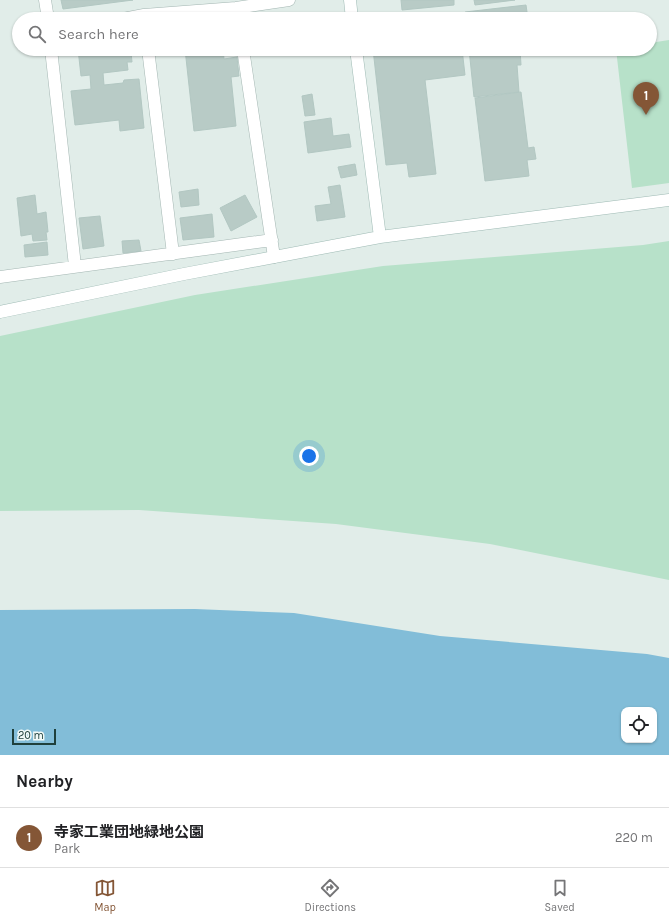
<!DOCTYPE html>
<html lang="en">
<head>
<meta charset="utf-8">
<style>
	body { margin:0; font-family:Karla,"Noto Sans JP",sans-serif; background:#f6f6f6; color:#202124 }
	.controls { position:absolute; right:12px; bottom:12px; display:grid; overflow:hidden; border-radius:8px; box-shadow:0 1px 3px #0004 }
	.controls button { width:36px; height:36px; display:grid; place-items:center; padding:0; border:0; border-bottom:1px solid #e0e0e0; background:#fff; color:#202124; font:20px sans-serif }
	.scale { position:absolute; left:12px; bottom:10px; width:44px; box-sizing:border-box; padding-left:4px; border:2px solid #1f403c; border-top:0; font-size:11px; line-height:14px; white-space:nowrap; color:#1f403c; -webkit-text-stroke:3px #f1f9f7; paint-order:stroke }
	.you { position:absolute; left:309px; top:456px; width:14px; height:14px; margin:-10px; border:3px solid #fff; border-radius:50%; background:#1a73e8; box-shadow:0 0 0 6px #1a73e833 }
	.badge { display:grid; place-items:center; width:26px; height:26px; border-radius:50%; background:#845636; color:#fff; font-size:13px; font-weight:700 }
	.pin { position:absolute; translate:-50% -33px; filter:drop-shadow(0 1px 2px #0008) }
	.pin::after { content:''; position:absolute; top:21px; width:14px; height:12px; background:inherit; clip-path:polygon(0 0,100% 0,50% 100%) }
	.list { margin:0; padding:0; list-style:none }
	h2 { display:flex; justify-content:space-between; align-items:center; height:52px; margin:0; padding:0 16px; font-size:17px }
	h2 small { font-size:13px; font-weight:400; color:#757577 }
	.list li { display:grid; grid-template-columns:26px 1fr auto; gap:12px; align-items:center; box-sizing:border-box; height:60px; padding:0 16px; border-top:1px solid #e0e0e0 }
	.list b { display:block; font-size:15px; white-space:nowrap }
	.list p { margin:0; font-size:13px; white-space:nowrap; color:#757577 }
	.list em { font-size:13px; font-style:normal; color:#757577 }
	.icon { flex:none; width:22px; height:22px; fill:none; stroke:currentColor; stroke-width:2; stroke-linecap:round; stroke-linejoin:round }
	.map { position:relative; flex:none; width:669px; height:755px; overflow:hidden }
	.search { position:absolute; background:#fff; box-shadow:0 1px 3px #0004; left:12px; right:12px; top:12px; height:44px; display:flex; align-items:center; gap:10px; box-sizing:border-box; padding:0 14px; border-radius:22px; color:#757577; font-size:15px }
	.sheet { height:112px; background:#fff }
	nav { display:flex; justify-content:space-around; align-items:center; box-sizing:border-box; height:56px; border-top:1px solid #e0e0e0; background:#fff; font-size:11px; color:#757577 }
	nav a { display:grid; justify-items:center; gap:2px }
	nav .on { color:#845636 }
	.map>svg:first-child { display:block }
</style>
</head>
<body>
<div class="map">
<svg width="669" height="755" viewBox="0 0 669 755">
	<rect width="100%" height="100%" fill="#e1ede9"/>
	<path fill="#b7e1c9" d="M669 40V183L632 188 616 49H650V43Z
		M669 241V580L490 544 336 524 139 510 0 511V336L195 295 383 266 643 245Z"/>
	<path fill="#82bdd8" fill-rule="evenodd" d="M195 609 294 613 440 636 647 654 669 658V755H0V610ZM624 710H654V740H624Z"/>
	<path fill="#b8cbc6" stroke="#b2c7c2" d="M61 0H133L63 9Z
		M401 0H454V5L402 10Z
		M474 0H515L475 5Z
		M526 5 528 19H465V12Z
		M457 14 458 19H414Z
		M78 49H125L126 52H131L132 62H127L128 70 103 73 104 85 123 83 124 80 139 79 144 128 120 131 119 120 75 125 71 91 91 89 90 75 81 76Z
		M185 49H223L224 59 237 57 239 76 231 77 236 126 194 131Z
		M373 49H462L465 75 425 80 436 174 409 177 407 163 386 165Z
		M469 49H520L521 65H517L519 92 474 97Z
		M521 92 528 148 534 147 536 159 527 160 529 176 485 181 475 98Z
		M312 94 315 115 305 116 302 96Z
		M331 118 333 136 349 134 351 147 308 153 304 122Z
		M355 164 357 175 341 178 338 167Z
		M340 185 345 217 317 221 315 206 331 204 328 187Z
		M198 189 199 205 181 207 179 192Z
		M35 195 37 214 46 212 48 232H46L47 240 33 241 32 234 21 236 17 198Z
		M245 195 257 217 231 231 220 208Z
		M212 214 214 237 183 240 180 218Z
		M100 216 104 246 83 249 79 218Z
		M139 240 141 251 123 253 122 241Z
		M47 242 48 255 25 257 24 245Z"/>
	<g fill="none" stroke-linecap="round" stroke-linejoin="round">
		<g stroke="#a3b6b2" stroke-width="13">
			<path id="street" d="M45 0 48 19
				M123 19 144 15 236 8 289 0
				M51 49 75 266
				M148 49 173 254
				M243 49 274 257
				M0 277 272 240"/>
		</g>
		<g stroke="#9ebab4" stroke-width="13">
			<path id="secondary" d="M350 0 352 19
				M356 49 380 237
				M0 312 184 274 380 237 669 200"/>
		</g>
		<use href="#street" stroke="#fff" stroke-width="12"/>
		<use href="#secondary" stroke="#fff" stroke-width="12"/>
	</g>
</svg>
<div class="controls">
<button><svg class="icon" aria-label="locate" viewBox="0 0 24 24"><circle cx="12" cy="12" r="6"/><path d="M12 2v4M12 18v4M2 12h4M18 12h4"/></svg></button>
</div>
<div class="scale">20 m</div>
<div class="you"></div>
<div class="pin badge" style="left:646px;top:115px">1</div>
<div class="search"><svg class="icon" aria-label="search" viewBox="0 0 24 24"><circle cx="10" cy="10" r="6"/><path d="M15 15l6 6"/></svg>Search here</div>
</div>
<section class="sheet">
<h2>Nearby<small></small></h2>
<ul class="list">
<li><span class="badge">1</span><div><b>寺家工業団地緑地公園</b><p>Park</p></div><em>220 m</em></li>
</ul>
</section>
<nav>
<a class="on"><svg class="icon" aria-label="map" viewBox="0 0 24 24"><path d="M3 6l6-2 6 2 6-2v14l-6 2-6-2-6 2zM9 4v14M15 6v14"/></svg>Map</a>
<a><svg class="icon" aria-label="directions" viewBox="0 0 24 24"><path d="M12 3l9 9-9 9-9-9zM9 14v-3h6M13 9l2 2-2 2"/></svg>Directions</a>
<a><svg class="icon" aria-label="saved" viewBox="0 0 24 24"><path d="M7 4h10v16l-5-4-5 4z"/></svg>Saved</a>
</nav>
</body>
</html>
